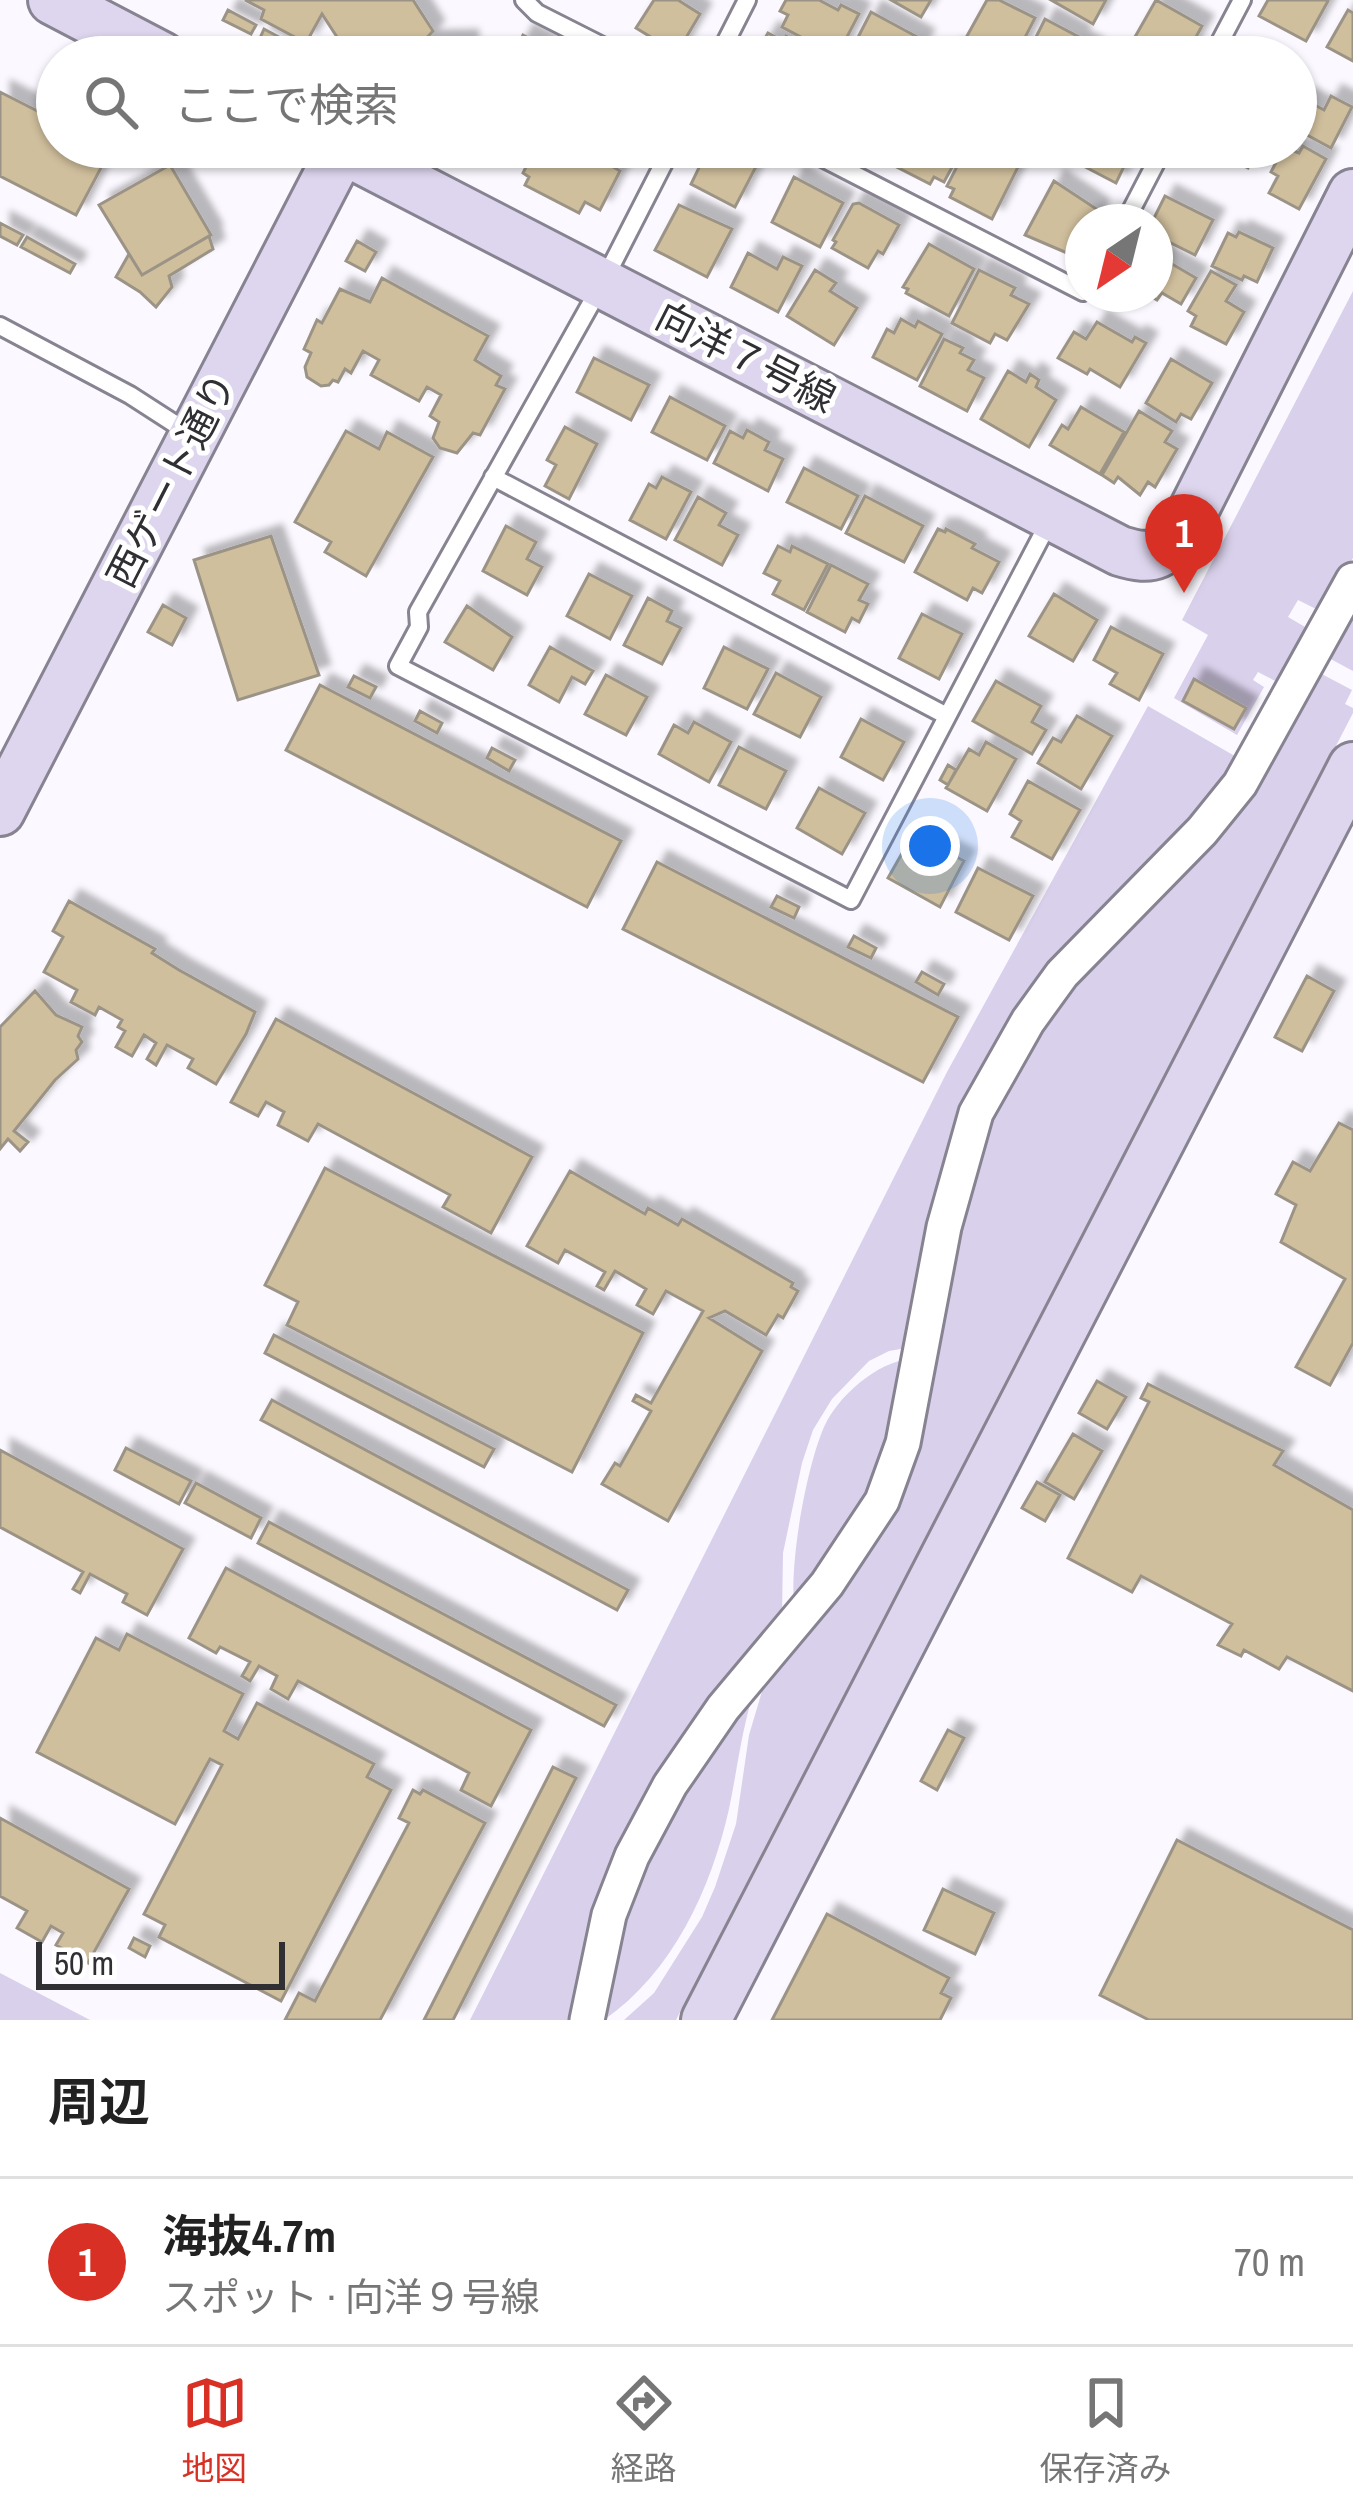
<!DOCTYPE html>
<html lang="ja">
<head>
<meta charset="utf-8">
<style>
	body { margin:0; font-family:"Archivo Narrow","Noto Sans JP",sans-serif; background:#f2f2f2; color:#222 }
	.compass { position:absolute; left:1065px; top:204px; width:108px; height:108px; border-radius:50%; background:#fff; box-shadow:0 3px 9px #0004; rotate:215deg }
	.scale { position:absolute; left:36px; bottom:30px; width:249px; box-sizing:border-box; padding-left:12px; border:6px solid #302f34; border-top:0; font-size:33px; line-height:42px; white-space:nowrap; color:#302f34; -webkit-text-stroke:9px #fff; paint-order:stroke }
	.you { position:absolute; left:930px; top:846px; width:42px; height:42px; margin:-30px; border:9px solid #fff; border-radius:50%; background:#1a73e8; box-shadow:0 0 0 18px #1a73e833 }
	.badge { display:grid; place-items:center; width:78px; height:78px; border-radius:50%; background:#d93025; color:#fff; font-size:39px; font-weight:700 }
	.pin { position:absolute; translate:-50% -99px; filter:drop-shadow(0 3px 6px #0008) }
	.pin::after { content:''; position:absolute; top:63px; width:42px; height:36px; background:inherit; clip-path:polygon(0 0,100% 0,50% 100%) }
	.list { margin:0; padding:0; list-style:none }
	h2 { display:flex; justify-content:space-between; align-items:center; height:156px; margin:0; padding:0 48px; font-size:51px }
	h2 small { font-size:39px; font-weight:400; color:#767676 }
	.list li { display:grid; grid-template-columns:78px 1fr auto; gap:36px; align-items:center; box-sizing:border-box; height:168px; padding:0 48px; border-top:3px solid #e0e0e0 }
	.list b { display:block; font-size:45px; white-space:nowrap }
	.list p { margin:0; font-size:39px; white-space:nowrap; color:#767676 }
	.list em { font-size:39px; font-style:normal; color:#767676 }
	.icon { flex:none; width:66px; height:66px; fill:none; stroke:currentColor; stroke-width:2; stroke-linecap:round; stroke-linejoin:round }
	.map { position:relative; flex:none; width:1353px; height:2020px; overflow:hidden }
	.search { position:absolute; background:#fff; box-shadow:0 3px 9px #0004; left:36px; right:36px; top:36px; height:132px; display:flex; align-items:center; gap:30px; box-sizing:border-box; padding:0 42px; border-radius:66px; color:#767676; font-size:45px }
	.sheet { height:324px; background:#fff }
	nav { display:flex; justify-content:space-around; align-items:center; box-sizing:border-box; height:168px; border-top:3px solid #e0e0e0; background:#fff; font-size:33px; color:#767676 }
	nav a { display:grid; justify-items:center; gap:6px }
	nav .on { color:#d93025 }
	.map>svg:first-child { display:block }
</style>
</head>
<body>
<div class="map">
<svg width="1353" height="2020" viewBox="0 0 1353 2020">
	<defs>
		<filter id="shadow"><feDropShadow dx="11" dy="-11" stdDeviation="3" flood-color="#0004"/></filter>
	</defs>
	<rect width="100%" height="100%" fill="#fbf9ff"/>
	<path fill="#d9d0eb" d="M1353 291V558L1322 612 1298 600 1288 617 1312 631 1279 683 1258 672 1253 680 1264 687 1237 735 1174 698 1208 635 1182 620Z
		M1353 605V671L1325 656Z
		M1316 671 1352 690 1345 704 1353 708V713L676 2020H624L654 1993 702 1917 715 1887 736 1824 749 1735 768 1671 866 1550 952 1238 991 1114 1022 1052Z
		M1148 706 1240 759 1199 820 1009 1030 912 1347 889 1351 869 1361 832 1399 813 1430 802 1463 783 1553 782 1618 695 1723 574 2020H470L947 1072Z
		M910 1359 879 1477 794 1604C790 1560 806 1469 824 1427 838 1396 877 1362 910 1359Z
		M757 1682C742 1725 738 1766 729 1809 711 1889 673 1972 604 2020H596L606 1966 668 1808Z
		M0 1973 90 2020H0Z"/>
	<path fill="#d0bf9d" stroke="#9b9486" stroke-width="3" filter="url(#shadow)" d="M245 0H413L433 31 423 42 467 41V57H350L322 14 306 43 261 19 264 10Z
		M654 0H678L700 14 677 53 636 28Z
		M786 0H819L838 10 841 5 859 14 837 56 782 27 788 15 780 11Z
		M891 0H931L921 17Z
		M987 0H999L1035 18 1015 57H1005L967 36Z
		M1051 0H1106L1093 24Z
		M1156 0 1202 26 1185 57H1155L1131 44Z
		M1268 0H1327L1328 1 1306 41 1259 16Z
		M228 10 256 25 251 34 223 20Z
		M1348 10 1353 13V61L1327 47Z
		M871 12 923 40 914 57H876L854 45Z
		M1045 19 1079 37 1077 42 1092 49 1087 57H1026Z
		M264 29 292 44 287 53 260 38Z
		M768 33 783 41 786 36 823 57H754Z
		M523 35 566 57H512Z
		M968 48 978 54 977 57H949L952 50 963 56Z
		M0 92 57 121V147L111 149 76 215 0 176Z
		M1331 96 1352 107 1331 148 1296 129V115L1304 99 1324 110Z
		M1303 146 1326 159 1299 209 1269 193 1278 176 1271 172 1284 147 1299 153Z
		M536 147H587L607 157 605 162 620 171 600 210 585 202 579 213 525 185 529 177 523 173Z
		M618 147H645L639 158Z
		M709 147H743L761 157 735 207 691 184Z
		M900 147H963L944 182 934 177 930 184 891 164Z
		M967 147H979L1018 167 992 219 950 197 954 189 947 186Z
		M1074 147H1132L1133 148 1116 183 1068 158Z
		M1209 147H1259L1248 168Z
		M170 165 211 235 142 275 99 205Z
		M794 177 843 203 820 247 772 222Z
		M1054 181 1098 210 1092 222H1083V238L1074 256 1025 235Z
		M1165 196 1213 220 1195 255 1155 235V222H1152Z
		M859 203 899 225 883 254 878 251 868 268 832 248 836 242 833 240 853 204Z
		M679 205 732 229 707 277 655 250Z
		M0 223 23 235 17 245 0 236Z
		M1239 232 1273 248 1257 282 1244 276 1242 280 1212 266 1228 233 1236 237Z
		M209 236 213 249 169 276 172 287 156 307 140 292 116 277 129 254 142 275Z
		M27 237 75 264 70 273 21 247Z
		M357 241 376 252 365 271 346 261Z
		M929 244 974 269 949 316 906 293 908 289 903 287Z
		M748 253 777 269 783 257 802 266 778 312 731 287Z
		M1155 254 1196 278 1181 304 1162 293 1157 300 1147 294H1155Z
		M815 270 836 283 830 291 857 308 834 345 787 316Z
		M979 270 1015 288 1011 295 1029 304 1007 340 995 334 990 343 952 323Z
		M1211 271 1236 285 1226 301 1244 312 1226 344 1191 326 1196 316 1188 311Z
		M382 278 488 336 475 360 501 376 496 385 505 389 480 435 473 433 457 453 440 448 433 438 439 422 430 416 441 395 427 387 419 401 371 375 379 360 363 351 351 373 345 369 338 382 333 380 329 385 321 386 307 377 305 367 311 353 304 349 317 320 322 323 340 289 370 302Z
		M901 319 915 327 918 321 942 334 917 380 873 357 887 329 894 333Z
		M1097 322 1132 342 1135 337 1146 343 1120 387 1090 369 1087 374 1058 358 1074 332 1086 339Z
		M944 339 963 348 960 353 974 360 968 370 984 378 967 411 920 386Z
		M594 358 649 385 631 420 577 392Z
		M1171 359 1212 383 1191 419 1181 414 1176 422 1146 403Z
		M1008 371 1026 382 1030 374 1039 380 1036 387 1056 400 1029 447 981 419Z
		M670 397 725 426 707 460 652 432Z
		M1081 407 1124 432 1100 474 1050 445 1062 425 1068 429Z
		M1139 411 1172 431 1165 442 1177 449 1155 487 1148 482 1140 495 1118 477 1114 483 1102 475Z
		M565 427 597 444 569 499 545 486 556 465 547 460Z
		M747 430 769 442 765 450 783 459 768 491 714 463 730 431 743 438Z
		M346 431 379 449 387 432 433 457 366 576 325 552 331 542 295 522Z
		M804 468 858 496 841 529 787 502Z
		M662 477 691 492 666 539 630 520 649 484 656 488Z
		M865 496 923 526 904 562 846 533Z
		M698 497 726 513 719 525 738 535 722 565 675 540Z
		M506 526 536 542 527 559 542 567 527 595 483 571Z
		M938 529 945 532 946 529 975 544 972 548 999 562 982 593 973 588 967 600 915 572Z
		M271 536 319 675 238 700 194 560Z
		M778 546 790 552 792 546 828 564 804 610 773 594 780 581 764 573Z
		M831 565 868 584 859 600 868 604 859 622 852 618 845 632 807 612Z
		M589 574 632 596 610 639 567 616Z
		M1054 594 1097 620 1073 661 1029 636Z
		M648 598 672 611 667 621 681 628 662 664 624 645Z
		M163 605 186 618 172 645 148 632Z
		M467 606 512 637 493 670 445 642Z
		M922 614 962 634 939 679 899 658Z
		M1111 627 1163 654 1139 700 1110 684 1117 673 1094 660Z
		M550 647 593 671 585 684 572 677 559 702 529 685Z
		M724 647 768 669 747 709 704 688Z
		M776 673 821 697 800 737 754 714Z
		M606 675 647 697 626 735 585 714Z
		M354 676 376 687 370 698 348 687Z
		M1194 679 1246 708 1234 729 1183 701Z
		M996 681 1041 706 1032 722 1046 730 1032 754 973 721Z
		M320 685 621 841 587 907 286 750Z
		M420 711 442 723 437 733 415 721Z
		M1077 716 1112 736 1081 789 1038 763 1053 738 1061 742Z
		M861 719 904 742 883 780 841 757Z
		M694 722 731 742 709 782 659 754 674 725 688 733Z
		M986 742 1016 759 987 811 946 788 969 749 979 755Z
		M739 747 786 771 766 809 719 785Z
		M492 748 515 760 509 771 487 758Z
		M948 765 956 770 948 785 940 780Z
		M1028 781 1080 810 1052 859 1012 837 1021 821 1010 814Z
		M819 788 865 813 842 854 797 828Z
		M913 834 964 861 940 907 888 878Z
		M657 862 958 1017 923 1082 623 929Z
		M978 868 1033 896 1009 940 956 912Z
		M777 896 799 907 794 918 771 907Z
		M69 901 155 949 152 953 179 970 255 1012 246 1034 216 1084 188 1068 193 1059 167 1045 156 1065 147 1059 156 1043 144 1035 132 1056 116 1047 125 1031 118 1027 122 1020 99 1007 95 1015 71 1002 77 990 44 972 63 937 53 931Z
		M854 936 876 948 871 958 848 947Z
		M922 972 944 984 938 995 916 982Z
		M1307 976 1334 991 1302 1051 1275 1037Z
		M35 991 56 1015 82 1027 78 1036 82 1042 76 1050 78 1059 55 1080 14 1131 28 1142 20 1151 8 1139 0 1149V1027Z
		M276 1019 532 1157 491 1233 443 1207 450 1195 318 1124 308 1141 278 1125 284 1112 266 1102 258 1116 231 1102Z
		M1339 1123 1353 1130V1343L1330 1385 1296 1367 1345 1279 1281 1242 1296 1205 1276 1194 1293 1162 1310 1171Z
		M325 1168 643 1333 572 1472 287 1325 298 1302 265 1285Z
		M570 1171 645 1214 648 1208 678 1225 682 1219 793 1283 791 1287 798 1291 783 1318 778 1315 766 1335 725 1311 709 1318 762 1351 668 1521 602 1484 615 1463 620 1466 651 1411 633 1401 636 1395 651 1403 703 1311 666 1291 653 1314 637 1305 646 1289 615 1271 604 1290 597 1286 605 1272 565 1250 558 1263 527 1246Z
		M274 1335 494 1449 484 1467 265 1353Z
		M1097 1381 1126 1397 1107 1429 1079 1413Z
		M1148 1384 1283 1451 1274 1465 1353 1510V1691L1287 1657 1279 1669 1244 1650 1241 1656 1218 1645 1232 1624 1141 1576 1132 1592 1068 1558 1149 1402 1141 1398Z
		M272 1400 628 1590 617 1610 261 1420Z
		M1073 1434 1102 1451 1074 1499 1045 1482Z
		M126 1448 191 1481 179 1504 115 1470Z
		M0 1450 183 1549 147 1615 123 1602 127 1594 90 1574 80 1593 73 1589 83 1572 0 1527Z
		M1037 1482 1060 1495 1045 1521 1022 1508Z
		M196 1483 261 1518 251 1538 185 1503Z
		M269 1522 616 1705 604 1726 258 1543Z
		M226 1568 531 1730 491 1806 461 1790 469 1773 298 1681 288 1699 271 1689 277 1676 259 1666 250 1681 242 1676 250 1662 220 1647 216 1653 189 1638Z
		M127 1634 243 1694 224 1731 238 1739 257 1703 374 1764 367 1777 391 1790 281 2001 159 1937 165 1925 144 1914 222 1765 210 1759 175 1824 37 1752 96 1638 119 1650Z
		M948 1730 964 1738 937 1790 921 1781Z
		M553 1767 576 1778 453 2020H424Z
		M413 1790 420 1794 423 1790 485 1823 380 2020H285L299 1993 315 2001 409 1823 399 1818Z
		M0 1818 129 1889 88 1963 56 1945 63 1933 51 1926 42 1942 17 1928 27 1911 0 1896Z
		M1177 1840 1353 1930V2020H1149L1100 1995Z
		M943 1889 994 1913 975 1954 924 1930Z
		M827 1914 949 1978 941 1993 951 1998 940 2020H772Z
		M134 1938 150 1946 145 1957 129 1948Z"/>
	<g fill="none" stroke-linecap="round" stroke-linejoin="round">
		<g stroke="#878391" stroke-width="22">
			<path id="lane" d="M524 0 537 13 624 57
				M718 57 747 0
				M1212 57 1242 0
				M672 147 603 282 418 612 419 627 398 666 851 900 1050 520
				M801 147 1083 292
				M1125 222 1164 147
				M0 326 130 395 192 435
				M493 477 947 716"/>
		</g>
		<g stroke="#878391" stroke-width="39">
			<path id="street" d="M587 2020 609 1915 632 1856 670 1785 723 1708 827 1584 882 1501 903 1443 944 1227 976 1113 1028 1021 1062 974 1202 831 1240 784 1353 580"/>
		</g>
		<g stroke="#878391" stroke-width="54">
			<path id="secondary" d="M53 0 162 57
				M338 147 1120 551C1155 562 1163 554 1185 527L1353 194
				M0 811 342 149
				M706 2020 1353 767"/>
		</g>
		<use href="#lane" stroke="#fff" stroke-width="16"/>
		<use href="#street" stroke="#fff" stroke-width="33"/>
		<use href="#secondary" stroke="#ded6ee" stroke-width="48"/>
	</g>
	<g text-anchor="middle" stroke-width="10" stroke-linejoin="round" paint-order="stroke">
		<g font-size="39" fill="#302f34" stroke="#fff">
			<text transform="translate(746 357) rotate(27)" y="14">向洋７号線</text>
			<text transform="translate(171 480) rotate(-63)" y="14">西ゲート通り</text>
		</g>
	</g>
</svg>
<svg class="compass" viewBox="-18 -18 36 36"><path d="M0-13l5 13h-10z" fill="#e53935"/><path d="M0 13l5-13h-10z" fill="#767676"/></svg>
<div class="scale">50 m</div>
<div class="you"></div>
<div class="pin badge" style="left:1184px;top:593px">1</div>
<div class="search"><svg class="icon" aria-label="search" viewBox="0 0 24 24"><circle cx="10" cy="10" r="6"/><path d="M15 15l6 6"/></svg>ここで検索</div>
</div>
<section class="sheet">
<h2>周辺<small></small></h2>
<ul class="list">
<li><span class="badge">1</span><div><b>海抜4.7m</b><p>スポット · 向洋９号線</p></div><em>70 m</em></li>
</ul>
</section>
<nav>
<a class="on"><svg class="icon" aria-label="map" viewBox="0 0 24 24"><path d="M3 6l6-2 6 2 6-2v14l-6 2-6-2-6 2zM9 4v14M15 6v14"/></svg>地図</a>
<a><svg class="icon" aria-label="directions" viewBox="0 0 24 24"><path d="M12 3l9 9-9 9-9-9zM9 14v-3h6M13 9l2 2-2 2"/></svg>経路</a>
<a><svg class="icon" aria-label="saved" viewBox="0 0 24 24"><path d="M7 4h10v16l-5-4-5 4z"/></svg>保存済み</a>
</nav>
</body>
</html>
